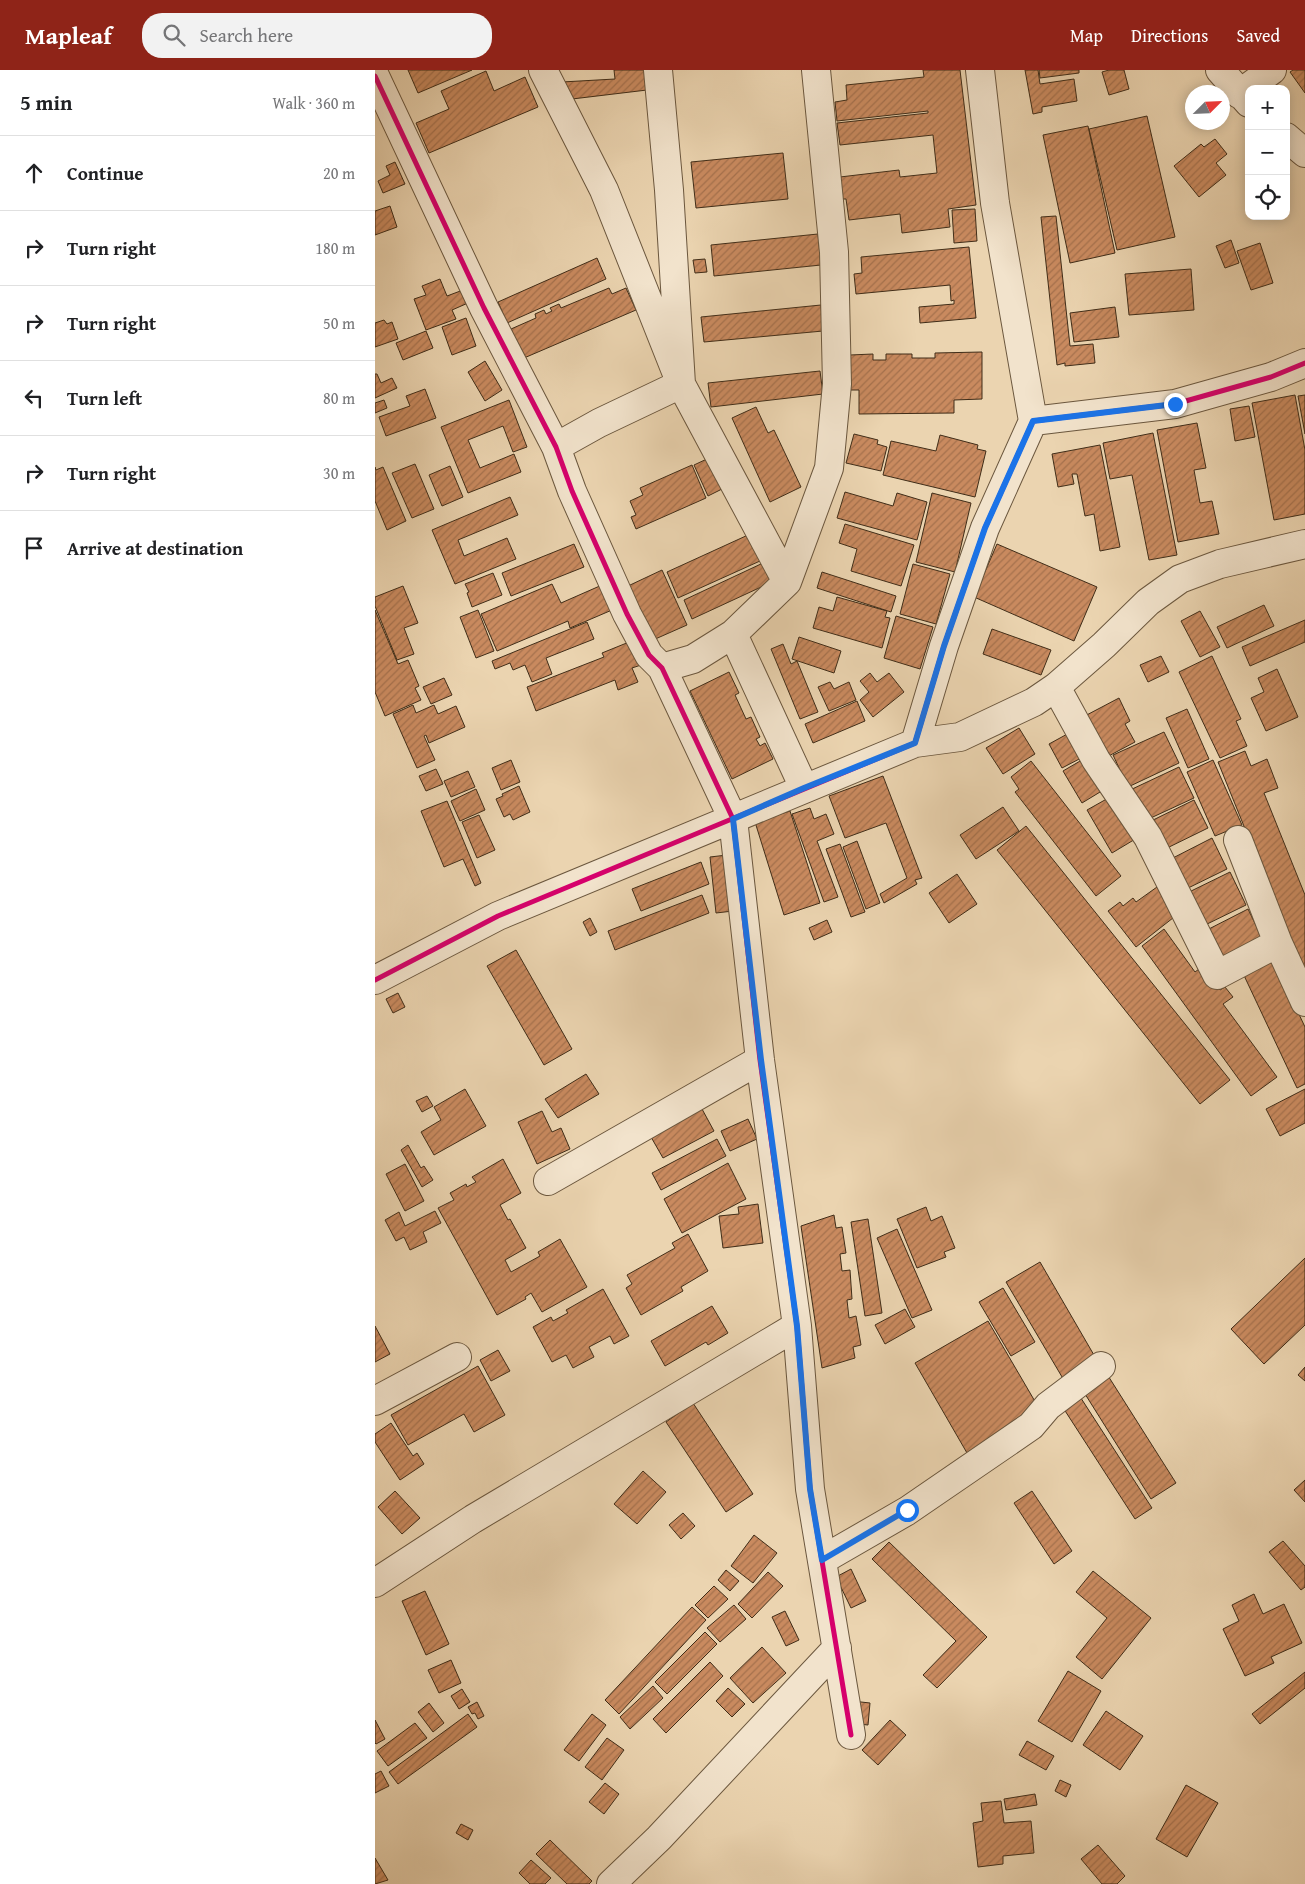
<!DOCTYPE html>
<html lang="en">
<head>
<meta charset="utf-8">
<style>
	body { margin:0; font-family:"Gentium Book Plus",serif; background:#f2f2f2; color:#202124 }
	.controls { position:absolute; right:15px; top:15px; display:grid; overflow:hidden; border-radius:10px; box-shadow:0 2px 12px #0003 }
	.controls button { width:45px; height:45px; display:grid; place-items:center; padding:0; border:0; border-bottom:1px solid #e0e0e0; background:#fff; color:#202124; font:25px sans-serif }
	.compass { position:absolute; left:810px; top:15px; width:45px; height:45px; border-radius:50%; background:#fff; box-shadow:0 2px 12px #0003; rotate:66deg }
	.stop { position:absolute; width:15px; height:15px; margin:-11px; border:4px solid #1a73e8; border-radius:50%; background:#fff }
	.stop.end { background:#1a73e8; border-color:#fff; box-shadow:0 1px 5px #0008 }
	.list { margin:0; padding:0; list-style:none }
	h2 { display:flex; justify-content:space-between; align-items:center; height:65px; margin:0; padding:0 20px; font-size:21px }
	h2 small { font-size:16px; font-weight:400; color:#757577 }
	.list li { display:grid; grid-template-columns:32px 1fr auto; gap:15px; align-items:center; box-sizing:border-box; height:75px; padding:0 20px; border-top:1px solid #e0e0e0 }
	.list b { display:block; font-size:19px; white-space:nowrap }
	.list em { font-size:16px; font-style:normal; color:#757577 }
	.icon { flex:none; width:28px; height:28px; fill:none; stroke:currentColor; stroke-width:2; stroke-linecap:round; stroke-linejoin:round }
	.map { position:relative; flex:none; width:930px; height:1814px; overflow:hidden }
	header { display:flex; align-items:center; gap:30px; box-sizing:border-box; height:70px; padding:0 25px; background:#8f2418; color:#fff }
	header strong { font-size:24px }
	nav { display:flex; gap:28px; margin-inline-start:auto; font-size:18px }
	.search { width:350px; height:45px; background:#f2f2f2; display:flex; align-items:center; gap:12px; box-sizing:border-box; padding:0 18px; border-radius:20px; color:#757577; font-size:19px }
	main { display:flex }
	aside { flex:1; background:#fff }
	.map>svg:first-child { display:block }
</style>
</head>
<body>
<header>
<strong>Mapleaf</strong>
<div class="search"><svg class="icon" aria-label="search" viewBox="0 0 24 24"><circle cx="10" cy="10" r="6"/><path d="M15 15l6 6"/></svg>Search here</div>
<nav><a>Map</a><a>Directions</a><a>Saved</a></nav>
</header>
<main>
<aside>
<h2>5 min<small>Walk · 360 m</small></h2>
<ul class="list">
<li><svg class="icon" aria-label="ahead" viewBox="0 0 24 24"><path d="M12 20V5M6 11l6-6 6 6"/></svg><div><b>Continue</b></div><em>20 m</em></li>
<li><svg class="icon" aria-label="right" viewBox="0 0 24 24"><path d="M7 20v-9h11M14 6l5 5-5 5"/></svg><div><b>Turn right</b></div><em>180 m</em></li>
<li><svg class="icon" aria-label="right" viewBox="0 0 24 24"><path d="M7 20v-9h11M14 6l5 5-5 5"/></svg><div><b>Turn right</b></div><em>50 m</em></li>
<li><svg class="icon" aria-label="left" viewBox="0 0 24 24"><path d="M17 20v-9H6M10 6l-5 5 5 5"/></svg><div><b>Turn left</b></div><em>80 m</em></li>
<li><svg class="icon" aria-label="right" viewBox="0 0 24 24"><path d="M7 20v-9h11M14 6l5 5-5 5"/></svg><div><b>Turn right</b></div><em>30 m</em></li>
<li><svg class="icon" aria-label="arrive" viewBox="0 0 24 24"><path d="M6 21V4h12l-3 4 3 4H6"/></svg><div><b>Arrive at destination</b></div></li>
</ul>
</aside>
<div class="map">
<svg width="930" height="1814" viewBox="0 0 930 1814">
	<defs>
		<pattern id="building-hatch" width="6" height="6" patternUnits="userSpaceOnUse" patternTransform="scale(1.25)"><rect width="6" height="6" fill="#c98a5f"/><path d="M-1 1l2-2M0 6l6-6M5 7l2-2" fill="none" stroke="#a5714d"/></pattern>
	</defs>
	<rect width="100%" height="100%" fill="#ebd4b0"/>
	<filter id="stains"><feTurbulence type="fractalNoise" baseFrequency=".004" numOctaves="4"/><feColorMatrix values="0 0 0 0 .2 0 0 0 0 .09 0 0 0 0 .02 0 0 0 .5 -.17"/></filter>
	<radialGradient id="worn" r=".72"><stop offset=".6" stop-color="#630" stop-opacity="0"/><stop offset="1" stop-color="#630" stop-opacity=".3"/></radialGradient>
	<path fill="url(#building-hatch)" stroke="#402d18" d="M33 0H97L43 23Z
		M239 0H272V20L197 29 187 12 240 9Z
		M548 0H585L601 135 573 139 575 157 527 163 525 144 474 150 471 129H467L465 107 524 100 525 107 562 103 558 65 465 75 462 53 553 43V41L462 51 460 32 472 30 471 15 549 7Z
		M650 0H663L665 14 699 9 702 31 667 37V42L658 44Z
		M664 0H704V3L665 8Z
		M734 0H749L754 19 734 25 727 2Z
		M918 0H930V23L915 2Z
		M111 1 119 21 150 7 163 37 54 83 41 53 74 39 66 21Z
		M772 46 800 167 742 180 714 59Z
		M713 56 740 183 695 193 668 65Z
		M840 69 852 84 841 93 851 105 824 127 799 96 826 74 829 77Z
		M408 83 413 129 321 138 316 92Z
		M20 92 30 114 8 123 3 111 15 105 11 96Z
		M15 136 22 157 0 165V141Z
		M600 139 602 171 579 173 577 140Z
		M681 146 695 276 718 274 720 293 690 296V293L682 295 666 147Z
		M443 164 446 195 339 206 336 175Z
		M856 170 864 193 850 198 841 176Z
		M885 173 898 213 876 220 862 181Z
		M594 177 601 248 545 253 544 237 579 234V230L576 231 575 215 481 224 479 204 487 203 486 187Z
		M222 188 231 209 132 253 123 232Z
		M330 189 332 202 320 203 318 190Z
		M816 199 819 240 754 245 750 204Z
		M65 209 72 226 88 220 93 233 77 240 81 249 51 260 39 229 51 225 47 216Z
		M234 218 237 224 251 218 261 240 149 288 136 259 161 248 160 244 169 240 171 244 177 241 175 238 184 234 186 238Z
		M446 235 448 261 329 272 326 247Z
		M740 237 744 267 699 272 695 243Z
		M91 248 101 276 77 285 67 257Z
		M9 250 12 254 17 252 23 269 0 277V253Z
		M51 261 58 278 28 290 21 273Z
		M607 282V329L579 330V343L484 344V320H475V285L498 284V290H511V284H537V288H560V283Z
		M110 291 127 320 110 331 93 302Z
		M445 301 448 324 336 337 333 313Z
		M0 304H2L6 313 17 308 22 318 0 328Z
		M50 319 61 348 11 366 4 347 35 336 31 326Z
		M920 325 930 380V444L899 450 877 333Z
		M930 325V364L923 326Z
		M9 330 12 338 0 343V333Z
		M134 330 152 377 138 382 128 356 93 370 105 398 139 384 146 402 93 423 66 357Z
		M874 336 880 367 860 371 855 339Z
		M381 337 393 363 399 360 426 417 395 432 357 348Z
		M822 353 831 398 819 400 825 433 837 431 844 464 803 472 782 360Z
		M778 363 802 485 774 490 757 405 735 409 728 373Z
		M479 364 503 370 502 374 512 377 506 401 471 393Z
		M565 365 603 375 602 379 611 381 600 427 508 405 516 371 561 381Z
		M725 375 745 477 725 481 719 444 710 446 702 404H697L699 414 683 417 677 384Z
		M334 388 347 419 333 426 319 395Z
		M40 394 59 439 37 448 17 403Z
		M317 395 331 428 261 459 256 447 261 445 255 431 268 425 265 418Z
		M75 396 88 427 67 436 54 405Z
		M0 397 1 400 8 397 31 451 12 460 0 431Z
		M470 422 518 436 522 423 552 432 542 470 462 448Z
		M557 423 596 433 580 502 541 492Z
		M135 427 143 445 83 470 89 486 132 468 141 489 80 514 57 460Z
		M470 454 539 475 526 516 476 501 482 479 464 473Z
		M373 465 385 491 303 528 292 502Z
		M199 474 209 497 136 526 127 503Z
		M622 474 722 517 699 571 599 527Z
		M388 493 397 512 317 549 309 530Z
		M538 494 575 504 561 554 525 544Z
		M287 500 312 555 278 570 253 516Z
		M447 502 521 526 516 542 442 518Z
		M118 503 127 525 97 537 92 523 94 522 90 514Z
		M177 514 186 533 227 515 237 540 195 558 193 551 122 581 106 544Z
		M28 516 43 553 29 558 39 584 22 590 0 536V527Z
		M462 527 512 541 510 547 515 548 507 578 438 558 444 537 458 541Z
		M889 535 899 556 852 578 842 557Z
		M0 540 23 594 33 590 44 616 40 618 46 630 10 646 0 622Z
		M103 540 119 581 101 588 85 547Z
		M825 541 845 577 825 587 806 551Z
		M521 546 558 557 545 599 509 588Z
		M930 550V572L875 596 867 577Z
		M212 552 219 569 171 588 177 604 157 612 150 595 138 600 135 593 120 599 117 591Z
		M617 559 676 580 666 605 608 584Z
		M424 567 466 581 459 603 417 589Z
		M259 570 269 594 257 598 263 612 243 620 240 610 161 641 152 617 229 587 227 583Z
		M408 574 416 594 422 591 443 642 425 649 396 579Z
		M786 586 794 602 773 612 765 595Z
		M837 586 866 649 861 651 872 676 845 688 804 602Z
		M902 599 923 647 891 661 876 628 889 622 883 608Z
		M354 602 364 623 360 625 371 649 376 647 385 667 381 669 385 676 390 673 398 689 357 709 315 621Z
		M495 603 502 612 514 603 529 622 498 647 485 630 494 622 485 611Z
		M69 608 77 625 56 634 48 617Z
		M455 612 459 619 474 612 481 630 454 641 443 617Z
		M744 628 755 651 750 654 760 672 728 689 706 648Z
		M482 631 490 651 438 673 430 654Z
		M38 635 41 643 59 635 63 644 81 636 90 657 54 673 51 665 49 666 60 690 42 698 18 644Z
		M812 639 834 689 813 698 791 648Z
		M644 658 660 684 628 704 611 678Z
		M696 662 710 686 687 698 674 674Z
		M789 662 804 693 753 717 738 685Z
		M870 681 876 696 892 689 903 718 889 723 930 825V907L843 692Z
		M712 687 730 719 707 733 688 701Z
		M136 690 145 712 126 720 117 698Z
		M838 690 867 755 840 766 812 702Z
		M656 691 746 806 721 826 640 722 644 719 636 707Z
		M804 697 819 728 767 752 753 721Z
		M61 699 68 714 51 721 44 706Z
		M93 701 100 717 76 727 69 711Z
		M508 706 547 808 540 810 542 814 509 833 505 824 532 808 511 753 470 768 454 726Z
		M144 716 155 742 138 750 135 744 129 747 121 729 128 726 127 724Z
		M101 719 110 740 85 751 76 731Z
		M737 726 762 768 737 783 712 740Z
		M819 730 833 758 788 780 774 752Z
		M72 731 106 813 100 816 88 789 69 797 46 741Z
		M628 737 644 761 601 789 585 765Z
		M435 738 439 749 451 744 459 764 442 771 463 827 449 832 417 744Z
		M415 741 445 833 409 845 380 752Z
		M104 745 120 780 102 788 87 752Z
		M651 756 855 1010 825 1034 622 780Z
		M837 768 852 799 807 821 792 791Z
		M482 771 505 833 491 839 468 777Z
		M465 774 490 842 476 847 451 779Z
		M352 785 358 841 341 843 335 787Z
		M326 792 334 814 266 841 257 819Z
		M855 802 871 835 826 857 810 824Z
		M582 804 602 834 574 853 554 823Z
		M782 817 803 844 761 877 733 841 745 832 748 836 758 828 761 832Z
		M327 825 334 843 240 880 233 861Z
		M873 839 889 872 845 894 828 862Z
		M215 848 222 862 215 866 208 852Z
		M452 850 457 862 439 870 434 858Z
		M789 859 820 902 828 896 845 920 850 917 858 927 848 934 902 1007 876 1026 767 876Z
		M141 880 197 979 169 995 112 896Z
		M895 883 930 957V1014L922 1018 865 897Z
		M23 923 30 937 18 943 11 929Z
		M211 1004 224 1024 183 1048 170 1029Z
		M90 1019 111 1056 59 1085 46 1062 66 1050 59 1037Z
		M930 1019V1053L905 1066 891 1039Z
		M52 1026 58 1036 47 1042 41 1031Z
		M327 1039 339 1061 288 1088 276 1067Z
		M167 1041 177 1062 186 1058 195 1079 162 1094 143 1052Z
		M373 1049 382 1069 355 1081 346 1061Z
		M342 1069 351 1086 286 1120 277 1103Z
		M33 1075 46 1098 49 1096 58 1110 47 1117 26 1080Z
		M128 1089 146 1123 125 1135 133 1150 135 1149 151 1178 130 1190 136 1202 165 1186 163 1182 185 1169 212 1217 167 1242 156 1223 150 1227 151 1229 122 1245 63 1138 79 1130 75 1123 91 1114 92 1117 101 1112 97 1107Z
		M353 1093 371 1129 307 1163 289 1129Z
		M30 1094 49 1131 30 1141 11 1104Z
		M383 1134 388 1173 348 1178 344 1146 364 1144 363 1137Z
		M551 1137 556 1151 567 1146 580 1178 569 1182 571 1187 542 1198 522 1149Z
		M60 1141 66 1153 48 1162 52 1172 35 1180 29 1167 21 1171 10 1150 24 1142 30 1156Z
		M459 1145 461 1158 467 1157 471 1183 465 1184 467 1201 475 1200 477 1229 472 1230 474 1248 481 1246 486 1275 478 1277 480 1288 447 1298 426 1156Z
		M493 1149 507 1243 490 1246 476 1152Z
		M522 1159 557 1240 537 1248 502 1168Z
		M313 1164 333 1201 306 1217 308 1221 266 1245 251 1218 257 1214 252 1205 300 1178 297 1173Z
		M930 1188V1255L889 1294 856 1259Z
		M665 1192 723 1292 690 1312 631 1212Z
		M628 1218 660 1272 636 1286 604 1232Z
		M228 1219 254 1266 239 1274 235 1266 214 1277 219 1287 198 1298 191 1285 177 1292 158 1257 176 1247 178 1251 193 1243 191 1240Z
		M337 1236 353 1263 333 1275 331 1272 290 1296 276 1271Z
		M530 1239 540 1257 510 1274 500 1255Z
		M613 1251 665 1340 592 1383 540 1293Z
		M0 1256 15 1284 0 1292Z
		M123 1280 135 1301 116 1311 105 1290Z
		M103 1296 130 1345 99 1362 89 1344 33 1375 16 1345Z
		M930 1297V1311L923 1305Z
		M730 1301 801 1413 776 1429 705 1316Z
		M702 1322 777 1438 760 1449 685 1333Z
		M318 1333 378 1424 351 1442 291 1352Z
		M16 1353 38 1386 42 1383 49 1394 25 1410 0 1372V1364Z
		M268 1401 291 1422 262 1454 239 1434Z
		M930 1410V1432L919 1420Z
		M20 1421 45 1448 27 1464 3 1437Z
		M657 1421 697 1481 679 1494 639 1433Z
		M308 1443 320 1456 306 1469 294 1455Z
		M379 1465 402 1483 378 1513 356 1496Z
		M908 1471 930 1496V1517L926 1520 894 1482Z
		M514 1472 612 1567 562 1618 548 1605 581 1571 497 1489Z
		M476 1499 491 1531 476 1538 461 1507Z
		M351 1500 364 1511 355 1521 343 1510Z
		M718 1501 776 1548 727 1609 701 1587 732 1548 701 1522Z
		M393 1502 408 1516 377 1548 363 1534Z
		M339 1516 353 1529 333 1548 320 1535Z
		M50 1521 74 1574 51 1585 27 1531Z
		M879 1524 888 1544 909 1534 927 1573 896 1587 899 1593 870 1606 848 1559 864 1551 857 1535Z
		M359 1535 371 1549 345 1572 332 1558Z
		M317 1537 331 1550 244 1644 230 1630Z
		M410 1541 424 1570 411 1576 397 1547Z
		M330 1562 342 1574 292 1624 280 1612Z
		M387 1577 411 1603 378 1633 355 1608Z
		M76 1590 86 1613 64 1623 53 1600Z
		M335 1592 348 1606 291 1663 278 1649Z
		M693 1601 726 1621 697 1672 663 1651Z
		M930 1602V1618L885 1654 877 1644Z
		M278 1616 288 1628 255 1659 245 1647Z
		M353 1618 370 1634 357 1647 341 1631Z
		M87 1619 95 1632 84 1639 76 1626Z
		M477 1631 495 1633 493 1655 474 1653Z
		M102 1632 109 1646 103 1649 100 1643 97 1644 93 1637Z
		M54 1633 69 1653 58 1662 43 1642Z
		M731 1641 768 1666 745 1700 708 1675Z
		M93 1644 102 1657 23 1714 14 1702Z
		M217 1644 231 1655 204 1691 189 1680Z
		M0 1650 10 1669 1 1674 0 1673Z
		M515 1650 531 1665 503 1695 487 1680Z
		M40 1653 52 1668 13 1696 2 1681Z
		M232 1668 249 1680 227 1710 210 1697Z
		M652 1671 679 1686 671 1700 644 1685Z
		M6 1701 14 1716 0 1723V1704Z
		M685 1710 696 1715 691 1727 680 1721Z
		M230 1713 244 1724 229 1744 214 1732Z
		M811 1715 843 1733 812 1787 781 1769Z
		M660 1724 662 1735 631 1740 629 1729Z
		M626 1731 629 1753 656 1751 659 1783 628 1786V1794L603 1797 598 1753 608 1751 606 1733Z
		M86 1754 98 1760 93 1770 81 1763Z
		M175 1770 217 1811 214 1814H192L161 1784Z
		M723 1775 750 1806 742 1814H727L706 1789Z
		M0 1788 13 1810 0 1814Z
		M156 1790 176 1808 170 1814H155L144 1803Z"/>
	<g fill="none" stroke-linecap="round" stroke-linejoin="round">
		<g stroke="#6b573e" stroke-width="30">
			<path id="minor" d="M168 0 229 120 306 314 412 512
				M605 0 620 133 658 351
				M845 0 874 33
				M0 6 109 238 181 377 197 421 252 544 274 585 287 598 358 749 385 990 422 1256 435 1419 476 1665
				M864 24 897 0
				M911 67 930 83
				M181 377 224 353 306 314 294 120 283 0
				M358 564 429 718
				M287 598 318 589 358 564 412 512 454 398 462 314 459 182 441 0
				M681 617 721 690 773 767 842 905 903 873
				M540 673 585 667 659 632 681 617 729 575 773 532 805 509 845 494 930 474
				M863 770 903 873 930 932
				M0 910 123 846 540 673 569 576 610 458 658 351 800 334 896 307 930 293
				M173 1111 385 990
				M0 1331 82 1287
				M447 1490 532 1441 656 1356 673 1336 726 1296
				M0 1513 98 1449 422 1256
				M236 1814 284 1768 462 1578"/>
		</g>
		<use href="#minor" stroke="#f2e3cc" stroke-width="28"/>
		<g stroke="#f2e3cc" stroke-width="8">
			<path id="cycleway" d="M0 6 109 238 181 377 197 421 252 544 274 585 287 598 358 749 385 990 422 1256 435 1419 476 1665
				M0 910 123 846 540 673 569 576 610 458 658 351 800 334 896 307 930 293"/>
		</g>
		<use href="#cycleway" stroke="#d6006c" stroke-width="5"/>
	</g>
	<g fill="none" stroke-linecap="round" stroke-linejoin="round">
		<path stroke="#1a73e8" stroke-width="6" d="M532 1440 447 1490 435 1419 422 1256 386 990 358 749 429 718 540 673 569 576 610 458 658 351 800 334"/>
	</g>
	<rect width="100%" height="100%" filter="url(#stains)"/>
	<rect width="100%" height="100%" fill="url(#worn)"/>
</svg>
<div class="controls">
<button>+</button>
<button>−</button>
<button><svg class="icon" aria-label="locate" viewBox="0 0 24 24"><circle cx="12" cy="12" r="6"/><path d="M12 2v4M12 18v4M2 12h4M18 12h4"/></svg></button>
</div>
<svg class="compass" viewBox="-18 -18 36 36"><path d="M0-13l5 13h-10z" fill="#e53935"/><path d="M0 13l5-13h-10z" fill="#757577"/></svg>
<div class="stop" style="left:532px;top:1440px"></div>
<div class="stop end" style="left:800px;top:334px"></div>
</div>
</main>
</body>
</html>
